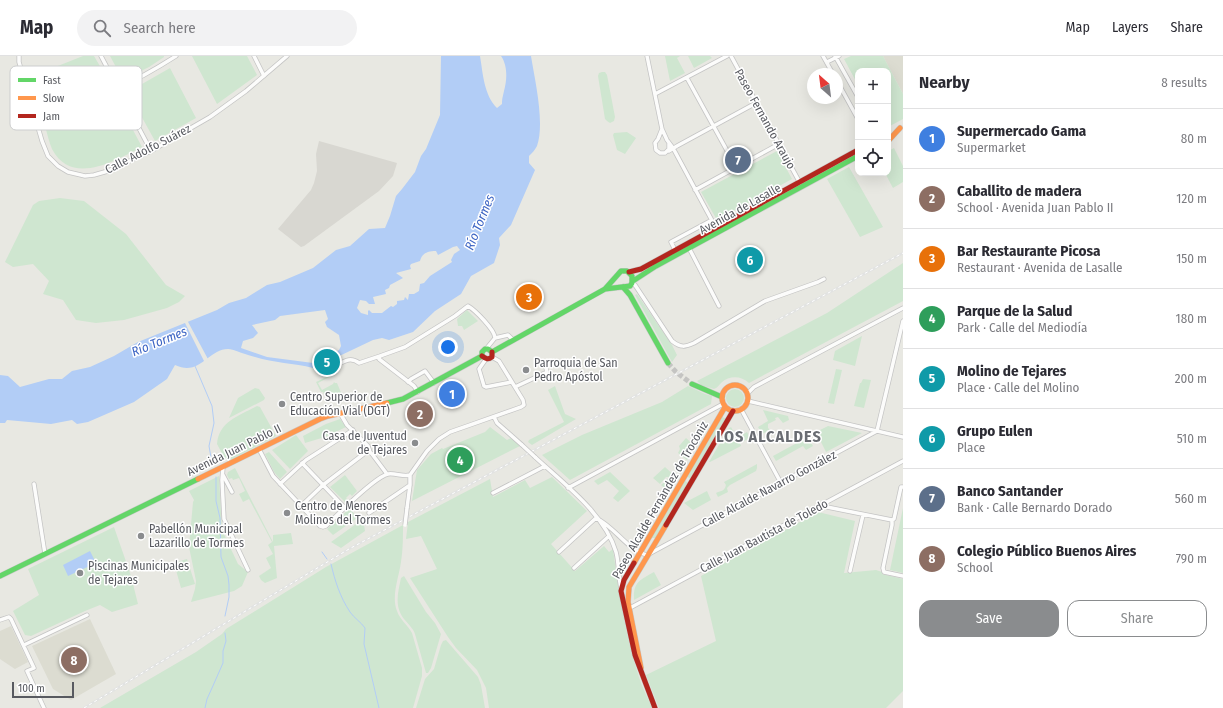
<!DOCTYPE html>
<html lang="en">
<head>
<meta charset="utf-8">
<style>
	body { margin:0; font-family:"Fira Sans Condensed",sans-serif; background:#f2f2f3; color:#2b2b33 }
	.controls { position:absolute; right:12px; top:12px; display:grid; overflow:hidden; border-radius:8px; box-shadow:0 4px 16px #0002 }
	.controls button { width:36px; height:36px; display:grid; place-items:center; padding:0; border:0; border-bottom:1px solid #e1e1e2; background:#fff; color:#2b2b33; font:20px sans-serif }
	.compass { position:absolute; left:807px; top:12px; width:36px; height:36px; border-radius:50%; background:#fff; box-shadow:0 4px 16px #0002; rotate:332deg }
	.scale { position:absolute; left:12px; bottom:10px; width:62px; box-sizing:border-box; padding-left:4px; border:2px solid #585a60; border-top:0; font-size:11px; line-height:14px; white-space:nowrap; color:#585a60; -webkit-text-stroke:3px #fff; paint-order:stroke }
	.you { position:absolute; left:448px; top:291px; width:14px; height:14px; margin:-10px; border:3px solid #fff; border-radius:50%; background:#1a73e8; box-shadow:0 0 0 6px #1a73e833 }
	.badge { display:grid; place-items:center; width:26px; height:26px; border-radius:50%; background:#8a8c8e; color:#fff; font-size:13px; font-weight:700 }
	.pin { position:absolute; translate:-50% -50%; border:2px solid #fff; box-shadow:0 1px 4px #0006 }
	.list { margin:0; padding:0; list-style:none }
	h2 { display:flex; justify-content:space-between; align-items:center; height:52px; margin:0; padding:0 16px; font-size:17px }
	h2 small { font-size:13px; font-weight:400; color:#7c7c81 }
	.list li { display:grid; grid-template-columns:26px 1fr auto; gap:12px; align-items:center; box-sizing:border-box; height:60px; padding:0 16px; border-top:1px solid #e1e1e2 }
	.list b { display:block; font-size:15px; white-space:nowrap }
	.list p { margin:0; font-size:13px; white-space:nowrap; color:#7c7c81 }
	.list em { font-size:13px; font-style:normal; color:#7c7c81 }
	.actions { display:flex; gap:8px; padding:12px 16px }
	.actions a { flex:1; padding:9px 0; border:1px solid #8a8c8e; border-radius:12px; text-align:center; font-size:14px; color:#8a8c8e }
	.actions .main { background:#8a8c8e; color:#fff }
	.icon { flex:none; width:22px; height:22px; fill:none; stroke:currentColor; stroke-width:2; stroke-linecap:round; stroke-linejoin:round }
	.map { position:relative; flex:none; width:903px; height:652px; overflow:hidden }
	header { display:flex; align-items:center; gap:24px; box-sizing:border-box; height:56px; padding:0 20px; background:#fff; border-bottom:1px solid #e1e1e2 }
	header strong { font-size:19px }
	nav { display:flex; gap:22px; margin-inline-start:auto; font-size:14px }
	.search { width:280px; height:36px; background:#f2f2f3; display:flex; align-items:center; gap:10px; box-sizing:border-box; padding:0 14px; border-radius:22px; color:#7c7c81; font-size:15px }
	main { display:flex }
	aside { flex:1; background:#fff }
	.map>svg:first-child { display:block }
</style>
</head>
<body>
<header>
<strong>Map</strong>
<div class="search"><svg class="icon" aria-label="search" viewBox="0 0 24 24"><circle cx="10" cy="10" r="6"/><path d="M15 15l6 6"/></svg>Search here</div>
<nav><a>Map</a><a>Layers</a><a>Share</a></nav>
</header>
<main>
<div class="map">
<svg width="903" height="652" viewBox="0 0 903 652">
	<rect width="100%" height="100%" fill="#e8e8e2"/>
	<path fill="#d8d7d1" d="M319 85 397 107 393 120 379 135 304 190 301 191 278 173 311 134 314 127 317 115 316 98Z"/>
	<path fill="#dcdcd1" d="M883 0H903V38L885 4Z
		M90 563 116 618 71 644 53 633 32 590Z
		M11 570 28 606 15 613 0 603V575Z"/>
	<path fill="#cfe6d0" d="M83 0H94L104 17 64 34 37 44 30 21Z
		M110 0H164V1L149 11 123 24Z
		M192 0H247L257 19 217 48Z
		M665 0H680L677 2 685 17 670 25Z
		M688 0H710L712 2 694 12Z
		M851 0H883L903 38V63L888 71V15H858V29L844 3Z
		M170 12 196 62 155 85 128 36Z
		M602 16H605L607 19 615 61 614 65 610 67 607 65 605 63 598 20 599 17Z
		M116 42 142 91C116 104 72 131 52 93 49 86 47 77 45 70L80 58Z
		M627 76 636 82 625 98 617 94 613 79 614 77Z
		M894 92 903 110V126L893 132 885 117H888V95Z
		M777 95 792 123 717 164 701 136Z
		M849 111 883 171 860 181 827 123Z
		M60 142 84 145 126 178 166 229 185 240 179 246 167 252 124 264 96 267 76 264 63 244 43 238 49 225 33 208 13 211 5 206 33 149 39 145Z
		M903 207V245L749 327C741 320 730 319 721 327 719 329 717 332 714 333L701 329 697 325 827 257Z
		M637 238 672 289 677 299 672 306 635 239Z
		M467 254 478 265 464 274 462 270H458L457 263Z
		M862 280 855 310 833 304 835 295Z
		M836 313 842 314 834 348 828 347Z
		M333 318V319L318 327 322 334 333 328 334 326 335 327H337L342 339 326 342 323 336H321L316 326Z
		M863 323 871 324 864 352 854 350 860 327H861Z
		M555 330 565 358 576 363 532 389 528 386 529 384 564 366 548 334Z
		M688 330 705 338 712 340 711 348 570 424 542 399 582 379 662 346Z
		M255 332 259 333 265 342 264 344 229 362 238 342Z
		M726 342a9 9 0 1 1 18 0a9 9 0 1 1-18 0Z
		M257 350 260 351 276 380 232 403H225L217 388C219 365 239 360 257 350Z
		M763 354 788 360 789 364 783 367 778 361 775 362 776 364 768 368V372L770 374 762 378 758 371 768 365Z
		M721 360 726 363 691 423 686 420Z
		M340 363 346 371 325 381 305 387 303 380 326 368Z
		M828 370 862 377 826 396 816 376Z
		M490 371 507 384 511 382 520 390 412 445 417 414 431 398 442 392 443 393 485 376Z
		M731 371 737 382 747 376 750 382 740 387 741 390 710 406H709L728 373Z
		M296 379 308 395 290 413 272 394Z
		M808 381 813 390 806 394 803 390 776 405 773 400Z
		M686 382 695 390 687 404 678 397 680 393 679 390Z
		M269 396 287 416 280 423 274 416 265 398Z
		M757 408V412L756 415 730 429 727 432 728 436 718 441 716 437C722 434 724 436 726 429L724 426Z
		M665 411 677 422 669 436 661 429 668 423V421H666L660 428 653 422Z
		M235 412 273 486V479L291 477 293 488 274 490 277 522 265 527 261 524 259 520 271 512 266 502 273 498 268 489 272 486 249 443 243 446 239 438 245 435 239 422 233 424 232 422 229 423 227 419 228 416Z
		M610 416 630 435 618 446 613 442 619 435 607 424 598 429 594 425Z
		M345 419 357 435 352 440 350 438 346 442 348 444 345 446 330 431Z
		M219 420 222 474 238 508 248 516 242 530 234 535 191 546 195 533 196 525 189 491 193 446 194 444 189 435Z
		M552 421 587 455 551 488 575 515 604 490 609 496 613 493C619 536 625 580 639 621 642 631 648 642 652 652H489L486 632 477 614 456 592 448 581 410 522 437 513 421 480 406 483 408 466 490 423 493 441 525 424 530 432Z
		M684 424 688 427 656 482H650Z
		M707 435 711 444 693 454 684 447Z
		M350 452 357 462 333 479 327 473Z
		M903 452V517L890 514Z
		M818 456 855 465 844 517 876 514 882 516V518L903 523V635L886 652H659L646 619 716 585 701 520Z
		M363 463 365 475 341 492 331 486Z
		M403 469C403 481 403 493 401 506 399 521 391 540 397 555 400 564 408 569 412 577L422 612V620L413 652H100L196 596 222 578 226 573 326 511Z
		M114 471 131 520 138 548 112 556 100 549 85 555 31 580 25 579 13 555 39 539 28 513Z
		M187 503 195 528 181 532 174 507Z
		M654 516 661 529 634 544C633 526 640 524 654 516Z
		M404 520 426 556 435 567 441 578 431 612 428 617H426L415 578C413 572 408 568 404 563 394 550 398 536 401 522Z
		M446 584 478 621 481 629 485 652H416L425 623 434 613 441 589 443 585Z"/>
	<path fill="#b2cdf6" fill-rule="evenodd" d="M441 0H480C483 18 484 39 497 52L502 48C502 42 503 40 504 35 507 24 508 10 501 0H531C535 25 545 67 537 90 535 94 532 97 529 100V107L535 114 511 169 499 182 500 189 494 207 471 220 461 238 435 255 413 276 389 284 382 282 373 284 333 303 331 299 339 294 341 290 339 279 327 271 325 266 328 263 325 254 280 260 275 264 252 269 258 277 253 282 243 285 241 292 267 301 313 307 319 304 322 308 313 312C294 307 274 307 255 301 249 300 233 293 228 293 208 293 200 321 175 309L167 323 134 346 88 366 77 368 72 364 51 368 7 364 5 367H0V319L8 320 20 331 49 323H62L72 315 90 311 114 300 138 286 217 254 229 247 246 242 267 229 280 226 313 212 336 194 350 190 369 173 385 172 390 160 396 140 402 133 415 116 421 100 426 93 440 59ZM457 190 460 194 454 198 451 204 452 206 430 220 424 227 420 228 419 235 414 238H409L408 244 405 241 404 244 397 245V248L393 251 391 250 382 257H372L369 254 368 255V259L361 257 357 252 360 244 366 245 369 248H375L373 241 386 238 385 234 389 232 390 229 403 222 396 217 411 213 410 210 411 208 420 205C422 197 428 195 436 195L438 199 453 191Z
		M90 495 96 507 68 520 63 509Z"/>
	<path fill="#e8e8e2" d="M187 264 209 305 205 307 184 265Z"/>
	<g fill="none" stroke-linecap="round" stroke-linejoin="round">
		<path stroke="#b2cdf6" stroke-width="1" d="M195 310 212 350 214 367 209 390 212 407
			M216 421V445L220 462 221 501 228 520 229 529V541L225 560
			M322 496 327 503
			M331 508C335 525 340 541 350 556 354 562 361 566 365 572L364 588 379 652
			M205 652 207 643 212 632 223 607V595L226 585 225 577"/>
		<path stroke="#c4c4c2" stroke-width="5" stroke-dasharray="5 2.5" stroke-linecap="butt" d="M668 307 676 316 692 328"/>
		<g stroke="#c4c4c4" stroke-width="5">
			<path id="street" d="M19 0V6L42 85 48 100 58 110 68 116 85 120 94 119 108 115 151 95 210 61 246 35 287 0
				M101 0 151 95
				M254 0 264 20
				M647 0 662 73 667 84 673 92 716 172
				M731 0 800 127
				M823 0 833 18
				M835 0 858 41
				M827 6 839 0
				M687 22 736 111
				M837 25 858 63
				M655 38 727 0
				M36 66C87 49 131 29 176 0
				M662 73 658 83 655 87 656 94 660 97H665L669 93V87
				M669 95 677 90 756 47
				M695 134 779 88
				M689 192 719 250
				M675 194 671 186 712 164
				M632 227 635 229 672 285C681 292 685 291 694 287L765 245 818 226 824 223
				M486 293 495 282 508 279 513 284
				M486 303 479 313 484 330 486 331 512 326
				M335 316 334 314 335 310C343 306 350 300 359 307L380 300
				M408 326 411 323 425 315 434 327
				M515 331 547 316 546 312
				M418 336 414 330 379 303 380 300 405 291 455 260 468 250C475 254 495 274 495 282
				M747 338 754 331 903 252
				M748 345 903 381
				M741 353 781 427
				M340 357 347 369 368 390 370 396 372 398 387 418
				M494 361 497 367 522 389
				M877 375 903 265
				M259 393 273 420 320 470 323 471 326 470C337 459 375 421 388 418 396 417 403 421 410 419
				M535 401C563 427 605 458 616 496 619 507 618 520 621 532
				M302 407 345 452
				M223 411 222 424 224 463 248 514
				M223 419 232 436
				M34 428 45 498
				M280 428 306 404 353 374
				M903 431H901L894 463 892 464V469L883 512 884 516 903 520
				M568 432 723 348
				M493 437 545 410
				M825 447 827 451 892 464
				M301 450 323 429 365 397 370 396
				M407 452 410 429V419L427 395 439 383 450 376 470 369 521 351 524 349 523 344 499 305 492 301
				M369 457 410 429
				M596 462C615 471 627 494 647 499L877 375
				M559 496 596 462
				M574 512 609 480
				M850 515 863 459
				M628 553 903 405
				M0 564 9 561 11 563 34 612 27 615 44 652
				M24 589 87 559"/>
		</g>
		<g stroke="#c7c7c7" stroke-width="6">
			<path id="fast" d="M633 225 656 210 858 100
				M623 231 630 239 668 307
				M492 296 605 233 630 230 632 227V220L627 215H621L605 233
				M482 300V296L485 293H488L492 296
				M692 328 722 341
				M387 347 403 343 482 300
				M0 520 198 423"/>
		</g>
		<g stroke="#c7c7c7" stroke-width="6">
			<path id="slow" d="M888 85 900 72
				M722 342a13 13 0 1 1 26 0a13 13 0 1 1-26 0Z
				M198 423 320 363 328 360 387 347
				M634 507 725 351
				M641 612 628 546 629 531 666 469"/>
		</g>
		<g stroke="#c7c7c7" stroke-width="6">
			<path id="jam" d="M629 216 641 213 858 94
				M482 300C486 303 488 304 492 301V296
				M666 469 733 355
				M634 507 624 524 621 535 635 599 655 652"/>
		</g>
		<use href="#street" stroke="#fcfcfb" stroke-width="3.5"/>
		<use href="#fast" stroke="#63d668" stroke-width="5"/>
		<use href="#slow" stroke="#ff974d" stroke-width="5"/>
		<use href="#jam" stroke="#b3261e" stroke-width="5"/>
		<g stroke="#e2e3e2" stroke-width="2.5">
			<path id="rail" d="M84 652 349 493 903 197"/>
		</g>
		<use href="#rail" stroke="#fff" stroke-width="1" stroke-dasharray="3" stroke-linecap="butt"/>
		<g stroke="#c4c4c4" stroke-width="5" stroke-linecap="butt">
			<path id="street-bridge" d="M522 389 535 401
				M405 469 407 452"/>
		</g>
		<use href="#street-bridge" stroke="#fcfcfb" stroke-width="3.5"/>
	</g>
	<g fill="#8a8c8e" stroke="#fff" stroke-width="1.5">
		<circle cx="526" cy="314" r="4"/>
		<circle cx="282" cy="348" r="4"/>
		<circle cx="415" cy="387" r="4"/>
		<circle cx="287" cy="457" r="4"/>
		<circle cx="141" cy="480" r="4"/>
		<circle cx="80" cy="517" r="4"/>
	</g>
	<g text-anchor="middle" stroke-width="3" stroke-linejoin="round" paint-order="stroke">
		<g font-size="12" fill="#585a60" stroke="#fff">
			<text transform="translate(765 63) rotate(61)" y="4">Paseo Fernando Araujo</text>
			<text transform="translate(148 93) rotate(-27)" y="4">Calle Adolfo Suárez</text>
			<text transform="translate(740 153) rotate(-29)" y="4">Avenida de Lasalle</text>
			<text transform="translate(234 394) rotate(-26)" y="4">Avenida Juan Pablo II</text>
			<text transform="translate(769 433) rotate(-28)" y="4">Calle Alcalde Navarro González</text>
			<text transform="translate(660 444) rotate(-60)" y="4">Paseo Alcalde Fernández de Trocóniz</text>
			<text transform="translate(764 480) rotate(-28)" y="4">Calle Juan Bautista de Toledo</text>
		</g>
		<g font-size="12" fill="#585a60" stroke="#fff" text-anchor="start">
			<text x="534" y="311">Parroquia de San<tspan x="534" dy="14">Pedro Apóstol</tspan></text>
			<text x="290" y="345">Centro Superior de<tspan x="290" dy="14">Educación Vial (DGT)</tspan></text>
			<text x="407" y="384" text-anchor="end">Casa de Juventud<tspan x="407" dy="14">de Tejares</tspan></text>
			<text x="295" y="454">Centro de Menores<tspan x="295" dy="14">Molinos del Tormes</tspan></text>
			<text x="149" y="477">Pabellón Municipal<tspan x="149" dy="14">Lazarillo de Tormes</tspan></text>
			<text x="88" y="514">Piscinas Municipales<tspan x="88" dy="14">de Tejares</tspan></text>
		</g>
		<g font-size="13" font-style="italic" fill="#3d65c4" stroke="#fff">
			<text transform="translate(479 166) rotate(-68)" y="5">Río Tormes</text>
			<text transform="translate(159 285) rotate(-22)" y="5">Río Tormes</text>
		</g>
		<g font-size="16" font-weight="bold" letter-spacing="1" fill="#696c72" stroke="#fff">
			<text x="769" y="386">LOS ALCALDES</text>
		</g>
	</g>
	<rect x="10" y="10" width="132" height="64" rx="6" fill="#fff" stroke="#cdcecf" stroke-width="1"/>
	<rect x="18" y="22" width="18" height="4" fill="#63d668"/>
	<rect x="18" y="40" width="18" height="4" fill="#ff974d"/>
	<rect x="18" y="58" width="18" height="4" fill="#b3261e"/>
	<g font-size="11" fill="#585a60">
		<text x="43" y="28">Fast</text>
		<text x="43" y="46">Slow</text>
		<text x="43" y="64">Jam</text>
	</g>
</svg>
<div class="controls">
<button>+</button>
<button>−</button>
<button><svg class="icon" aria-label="locate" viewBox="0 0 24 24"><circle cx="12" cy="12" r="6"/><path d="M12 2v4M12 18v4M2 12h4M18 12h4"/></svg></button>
</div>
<svg class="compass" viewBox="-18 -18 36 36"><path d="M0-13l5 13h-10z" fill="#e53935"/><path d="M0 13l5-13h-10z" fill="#7c7c81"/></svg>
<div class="scale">100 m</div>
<div class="you"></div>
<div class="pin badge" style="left:452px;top:338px;background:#3f7fe0">1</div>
<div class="pin badge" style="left:420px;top:358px;background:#8d6e63">2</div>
<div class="pin badge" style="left:529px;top:241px;background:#e8710a">3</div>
<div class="pin badge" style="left:460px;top:404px;background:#2e9e5b">4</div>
<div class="pin badge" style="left:327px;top:306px;background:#0f9aa8">5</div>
<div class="pin badge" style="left:750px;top:204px;background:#0f9aa8">6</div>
<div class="pin badge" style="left:738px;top:104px;background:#5c6f8a">7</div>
<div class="pin badge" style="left:74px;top:604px;background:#8d6e63">8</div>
</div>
<aside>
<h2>Nearby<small>8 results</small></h2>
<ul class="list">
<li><span class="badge" style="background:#3f7fe0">1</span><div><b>Supermercado Gama</b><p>Supermarket</p></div><em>80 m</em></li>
<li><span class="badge" style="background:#8d6e63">2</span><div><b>Caballito de madera</b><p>School · Avenida Juan Pablo II</p></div><em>120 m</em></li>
<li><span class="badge" style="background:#e8710a">3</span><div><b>Bar Restaurante Picosa</b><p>Restaurant · Avenida de Lasalle</p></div><em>150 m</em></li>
<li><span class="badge" style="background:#2e9e5b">4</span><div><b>Parque de la Salud</b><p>Park · Calle del Mediodía</p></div><em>180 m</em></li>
<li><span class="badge" style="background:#0f9aa8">5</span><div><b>Molino de Tejares</b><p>Place · Calle del Molino</p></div><em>200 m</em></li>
<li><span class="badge" style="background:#0f9aa8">6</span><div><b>Grupo Eulen</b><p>Place</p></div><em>510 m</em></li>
<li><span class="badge" style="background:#5c6f8a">7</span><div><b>Banco Santander</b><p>Bank · Calle Bernardo Dorado</p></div><em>560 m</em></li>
<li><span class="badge" style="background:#8d6e63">8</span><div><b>Colegio Público Buenos Aires</b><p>School</p></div><em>790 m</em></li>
</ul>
<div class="actions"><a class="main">Save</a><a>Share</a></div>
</aside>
</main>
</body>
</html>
